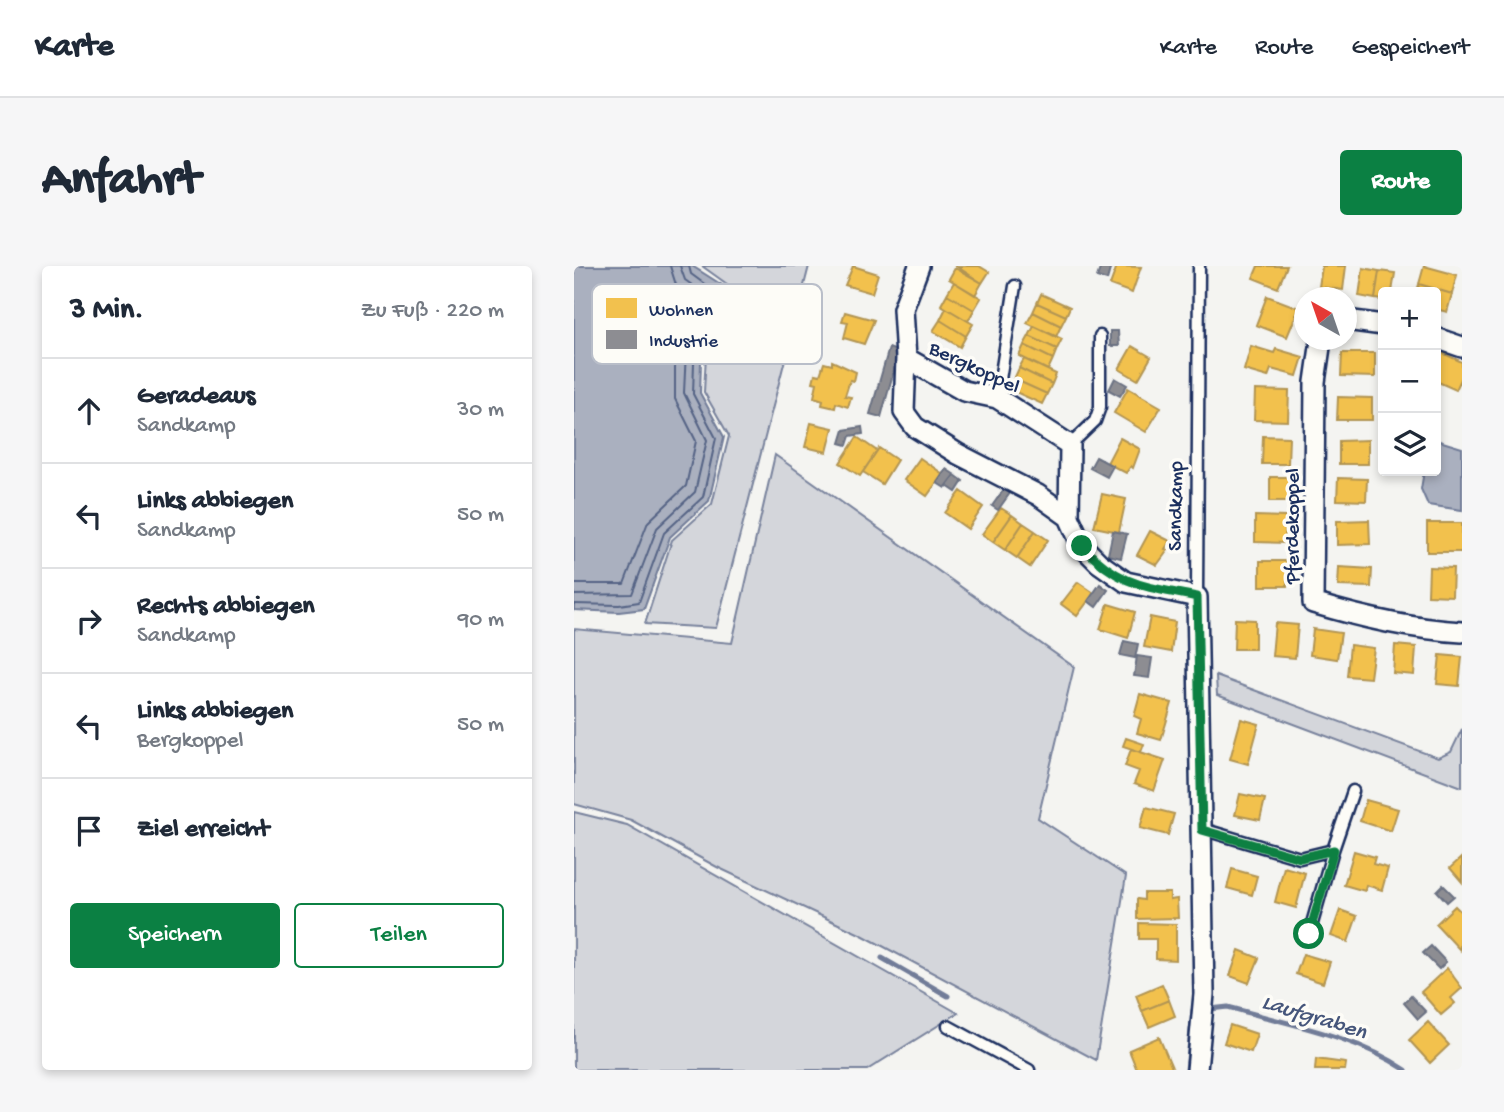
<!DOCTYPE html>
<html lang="de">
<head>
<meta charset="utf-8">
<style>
	body { margin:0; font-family:"Gochi Hand",sans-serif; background:#f6f6f7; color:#1f2937 }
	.controls { position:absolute; right:21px; top:21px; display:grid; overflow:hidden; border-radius:7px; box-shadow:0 4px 10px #0003 }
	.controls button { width:63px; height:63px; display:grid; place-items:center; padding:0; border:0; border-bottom:2px solid #e0e1e3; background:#fff; color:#1f2937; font:35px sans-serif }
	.compass { position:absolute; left:720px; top:21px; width:63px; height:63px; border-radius:50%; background:#fff; box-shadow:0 4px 10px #0003; rotate:320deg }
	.stop { position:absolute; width:21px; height:21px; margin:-16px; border:5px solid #0b8043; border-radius:50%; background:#fff }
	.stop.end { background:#0b8043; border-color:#fff; box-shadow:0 2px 7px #0008 }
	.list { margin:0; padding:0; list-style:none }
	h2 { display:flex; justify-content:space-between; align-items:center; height:91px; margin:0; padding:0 28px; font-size:30px }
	h2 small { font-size:23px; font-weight:400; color:#747a83 }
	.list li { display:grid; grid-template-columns:46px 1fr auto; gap:21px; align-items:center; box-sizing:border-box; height:105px; padding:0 28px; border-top:2px solid #e0e1e3 }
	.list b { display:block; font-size:26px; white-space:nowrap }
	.list p { margin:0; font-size:23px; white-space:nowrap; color:#747a83 }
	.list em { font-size:23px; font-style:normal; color:#747a83 }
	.actions { display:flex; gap:14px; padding:21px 28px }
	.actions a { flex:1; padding:16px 0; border:2px solid #0b8043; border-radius:7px; text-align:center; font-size:24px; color:#0b8043 }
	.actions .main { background:#0b8043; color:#fff }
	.icon { flex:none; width:38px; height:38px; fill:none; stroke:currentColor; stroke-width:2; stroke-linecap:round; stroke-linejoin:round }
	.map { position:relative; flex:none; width:888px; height:804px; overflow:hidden; border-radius:7px }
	header { display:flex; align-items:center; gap:42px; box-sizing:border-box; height:98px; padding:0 35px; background:#fff; border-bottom:2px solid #e0e1e3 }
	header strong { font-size:33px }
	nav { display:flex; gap:38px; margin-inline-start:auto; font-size:24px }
	.intro { display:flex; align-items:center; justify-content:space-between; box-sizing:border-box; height:168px; padding:0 42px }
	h1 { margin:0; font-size:49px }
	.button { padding:18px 32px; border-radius:7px; background:#0b8043; color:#fff; font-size:24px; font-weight:700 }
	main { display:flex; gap:42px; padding:0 42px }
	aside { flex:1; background:#fff; border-radius:7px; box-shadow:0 4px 10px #0003 }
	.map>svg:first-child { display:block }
</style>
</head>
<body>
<header>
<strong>Karte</strong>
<nav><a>Karte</a><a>Route</a><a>Gespeichert</a></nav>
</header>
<div class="intro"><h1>Anfahrt</h1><a class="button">Route</a></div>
<main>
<aside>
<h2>3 Min.<small>Zu Fuß · 220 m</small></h2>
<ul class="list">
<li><svg class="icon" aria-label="ahead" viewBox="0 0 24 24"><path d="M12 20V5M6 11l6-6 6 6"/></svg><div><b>Geradeaus</b><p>Sandkamp</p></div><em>30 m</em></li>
<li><svg class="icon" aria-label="left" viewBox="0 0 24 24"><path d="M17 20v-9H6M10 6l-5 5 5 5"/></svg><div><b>Links abbiegen</b><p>Sandkamp</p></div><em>50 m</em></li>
<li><svg class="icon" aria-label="right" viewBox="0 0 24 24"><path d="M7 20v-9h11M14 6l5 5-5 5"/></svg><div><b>Rechts abbiegen</b><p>Sandkamp</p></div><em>90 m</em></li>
<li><svg class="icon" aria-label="left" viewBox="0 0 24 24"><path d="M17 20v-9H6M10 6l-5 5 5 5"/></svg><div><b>Links abbiegen</b><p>Bergkoppel</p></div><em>50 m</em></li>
<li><svg class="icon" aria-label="arrive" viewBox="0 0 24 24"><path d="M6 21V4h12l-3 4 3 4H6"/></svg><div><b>Ziel erreicht</b></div></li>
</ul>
<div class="actions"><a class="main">Speichern</a><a>Teilen</a></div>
</aside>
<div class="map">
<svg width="888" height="804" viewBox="0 0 888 804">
	<rect width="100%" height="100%" fill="#f4f4f1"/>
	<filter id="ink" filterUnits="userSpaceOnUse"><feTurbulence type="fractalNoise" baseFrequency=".0143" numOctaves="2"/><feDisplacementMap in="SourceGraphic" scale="14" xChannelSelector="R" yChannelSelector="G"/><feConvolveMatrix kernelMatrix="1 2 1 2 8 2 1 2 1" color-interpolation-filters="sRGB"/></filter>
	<g filter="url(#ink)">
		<path fill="#d4d6db" stroke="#78829c" stroke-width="2" d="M128 0H235L142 362 71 358 98 274 138 238 155 170 130 126 133 70 153 61V18Z
			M201 189 500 401 464 552 552 610 522 794 288 669 143 601 57 554 0 538V363L158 377Z
			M642 410 864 492 877 486 888 463V521L643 429Z
			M0 546 53 559 384 747 293 804H0Z"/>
		<path fill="#aab0bf" stroke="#717c98" stroke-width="2" d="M0 0H118L148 19 146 59 128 65 126 127 150 171 135 235 96 271 70 343 45 346 0 344Z
			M862 174 888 182V244L854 239 847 223 850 205H862Z"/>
		<path fill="#f2c14e" stroke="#b29553" stroke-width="2" d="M279 0 304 8 298 27 271 19Z
			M382 0H405L415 6 408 17Z
			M543 0 567 1 558 27 536 19Z
			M684 0H713L704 22 679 12Z
			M748 0H772L769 24 745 21Z
			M850 0 883 9 878 28 845 18Z
			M381 2 408 17 401 29 375 13Z
			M789 2 805 5 801 33 785 30Z
			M805 5 821 7 818 26H809V34L801 33Z
			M380 16 407 32 400 44 373 28Z
			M845 18 878 28 873 46 862 43V26H843Z
			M373 28 400 44 394 55 367 39Z
			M467 28 496 41 492 50 463 37Z
			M693 30 725 42 713 71 682 59Z
			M463 37 492 50 487 60 459 46Z
			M372 42 399 58 392 70 366 54Z
			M271 46 300 54 290 78 270 72 274 56 268 55Z
			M459 46 487 60 482 71 453 57Z
			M366 54 392 70 386 81 359 65Z
			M460 60 488 73 483 83 455 70Z
			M455 70 483 83 479 93 450 79Z
			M450 79 479 93 474 104 445 90Z
			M558 80 577 91 564 114 545 103Z
			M677 80 700 87 702 83 729 91 723 110 697 103 694 111 670 104Z
			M864 85 888 96V111L882 124 862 115Z
			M768 87H801V111L767 110Z
			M450 93 482 108 478 118 445 102Z
			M258 95 282 106 280 115 276 114 271 130 277 131 274 141 262 137 261 142 248 139 249 134 240 131 243 117 239 116 241 108 246 109 250 97 258 99Z
			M445 102 478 118 473 128 440 113Z
			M440 113 473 128 468 138 435 123Z
			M554 122 587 141 572 166 540 147Z
			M681 124 715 125 714 155 680 154Z
			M764 131 798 132V154H763Z
			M237 157 259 162 253 186 231 181Z
			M689 170 715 171 714 198H688Z
			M283 171 303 185 286 210 266 197Z
			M546 172 566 183 559 202 557 200 552 207 533 197Z
			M794 174V198H765V175Z
			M305 182 323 194 308 218 289 206Z
			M346 192 369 208 353 230 330 214Z
			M696 211H721L720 235H696Z
			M764 212 793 213 792 235 763 234Z
			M387 225 409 241 394 263 371 247Z
			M528 228 552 233 545 266 520 261Z
			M427 242 438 249 419 276 408 268Z
			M438 249 449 257 431 284 419 276Z
			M681 250 712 251 711 277 681 276Z
			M795 254 796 278 763 279V255Z
			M449 257 461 265 443 292 431 284Z
			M853 257H888V286H853Z
			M461 265 474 274 456 301 443 292Z
			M576 265 596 275 591 283 594 284 583 299 563 289Z
			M686 295H713V320H686Z
			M765 301 798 303 797 321 764 320Z
			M855 301 879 302 878 330 854 329Z
			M504 316 520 327 503 350 487 338Z
			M534 338 561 346 554 372 526 363Z
			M576 351 601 356 597 386 570 381Z
			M661 353 681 354V383H660Z
			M701 357 724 359 721 392 698 390Z
			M739 363 767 367 763 393 736 389Z
			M776 379 800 382 796 412 773 410Z
			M821 379 842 381 840 409 819 407Z
			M866 389 888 391 885 420 863 418Z
			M566 428 598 437 587 474 563 467 567 453 560 450Z
			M667 453 685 458 674 498 656 493Z
			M552 472 570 478 567 486 549 480Z
			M557 483 591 494 580 525 560 518 565 505 551 500Z
			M666 528 691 533 686 554 661 549Z
			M792 534 824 543 817 565 786 555Z
			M572 541 600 548 594 569 566 562Z
			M780 585 801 591 799 598 814 602 808 624 792 619 791 625 770 619Z
			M888 591V616L876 602Z
			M710 601 731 607 722 642 701 636Z
			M658 603 683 610 678 629 653 622Z
			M570 627H596V634L603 633 604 652 563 653V633L570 634Z
			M881 640 888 647 886 684 862 658Z
			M766 644 783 650 774 676 757 670Z
			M565 657 602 658V694L582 693V673H565Z
			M665 684 685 692 675 717 656 710Z
			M729 688 756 696 749 717 722 708Z
			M873 702 888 722 877 732 881 737 867 749 847 726Z
			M588 718 595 734 568 745 562 729Z
			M595 734 601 750 575 761 568 745Z
			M854 756 875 779 856 797 835 774Z
			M656 759 683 768 677 786 650 777Z
			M585 771 599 804H563L555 784Z
			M742 793 772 797 771 804H741Z"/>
		<path fill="#8d8d92" stroke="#6b7182" stroke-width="2" d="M527 0H537L533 14 523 11Z
			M536 65H544L545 80H536Z
			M315 82 325 86 307 151 296 148Z
			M541 112 553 119 546 130 535 124Z
			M288 161 289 168 276 170 273 179 266 177 270 164Z
			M522 191 539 200 533 211 516 202Z
			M372 203 381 209 371 222 363 217Z
			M381 209 389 215 382 226 373 220Z
			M430 223 436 227 424 244 418 240Z
			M539 265 553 268 547 292 534 289Z
			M526 318 534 324 522 341 514 335Z
			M550 375 564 378 561 392 546 389Z
			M563 390 578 392 575 412 560 410Z
			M869 619 880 630 873 636 863 625Z
			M857 680 872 696 865 703 849 687Z
			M837 730 852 746 844 753 830 737Z"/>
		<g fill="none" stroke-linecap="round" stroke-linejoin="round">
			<path stroke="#546385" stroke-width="2" d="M0 318H50L74 256 112 220 122 175 101 133V66L106 52 120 40 121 35 102 19 96 0
				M0 329 58 328 83 262 121 226 133 174 110 127 113 62 118 53 130 46 132 29 111 14 106 0
				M0 338 45 339 65 336 90 267 129 231 142 172 119 128 121 66 124 59 139 53 140 25 117 8 115 0"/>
			<path stroke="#717c98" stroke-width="5" d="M308 692 374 730
				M636 743 654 741C713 758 780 769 832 804
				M613 804 619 744H625"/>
			<g stroke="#1b2f5e" stroke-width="15">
				<path id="service" d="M423 132 441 20
					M496 179 521 155 526 141V70
					M623 331 625 0
					M628 563 726 592 759 584 779 525
					M735 668 759 584
					M374 760 455 804"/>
			</g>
			<g stroke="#1b2f5e" stroke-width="24">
				<path id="minor" d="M345 0 329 43 332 92 330 146 341 161 384 188 464 229 495 251 508 280 525 297 552 316 623 331 630 728 623 804
					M772 54 809 59
					M862 72 888 81
					M747 74 741 116 739 337C789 352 836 363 888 366
					M332 92 390 125 423 132 496 179 495 251"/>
			</g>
			<use href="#service" stroke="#fdfcf7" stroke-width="10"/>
			<use href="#minor" stroke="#fdfcf7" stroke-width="19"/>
		</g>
	</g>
	<g fill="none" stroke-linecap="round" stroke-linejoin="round" filter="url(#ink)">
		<path stroke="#0b8043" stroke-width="9" d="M508 280C547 321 571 320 623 331L628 564 726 592 760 584 735 668"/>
	</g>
	<g text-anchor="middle" stroke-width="7" stroke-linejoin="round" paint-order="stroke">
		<g font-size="21" fill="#1b2f5e" stroke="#fdfcf7">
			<text transform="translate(401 100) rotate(25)" y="7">Bergkoppel</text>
			<text transform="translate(600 240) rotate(-89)" y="7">Sandkamp</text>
			<text transform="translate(717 260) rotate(-90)" y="7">Pferdekoppel</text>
		</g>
		<g font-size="23" font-style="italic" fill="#46567b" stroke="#fdfcf7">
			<text transform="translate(741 749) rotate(17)" y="8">Laufgraben</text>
		</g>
	</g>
	<rect x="18" y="18" width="230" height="80" rx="10" fill="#fdfcf7" stroke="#b9bec9" stroke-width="2"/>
	<rect x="32" y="32" width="31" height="20" fill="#f2c14e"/>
	<rect x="32" y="64" width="31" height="19" fill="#8d8d92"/>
	<g font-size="19" fill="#1b2f5e">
		<text x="75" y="49">Wohnen</text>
		<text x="75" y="80">Industrie</text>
	</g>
</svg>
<div class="controls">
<button>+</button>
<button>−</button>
<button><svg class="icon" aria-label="layers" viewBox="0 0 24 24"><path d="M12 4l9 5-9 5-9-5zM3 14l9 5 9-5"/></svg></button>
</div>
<svg class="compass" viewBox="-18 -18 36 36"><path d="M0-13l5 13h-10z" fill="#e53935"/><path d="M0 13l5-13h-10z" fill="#747a83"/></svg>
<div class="stop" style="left:735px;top:668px"></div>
<div class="stop end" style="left:508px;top:280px"></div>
</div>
</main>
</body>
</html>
